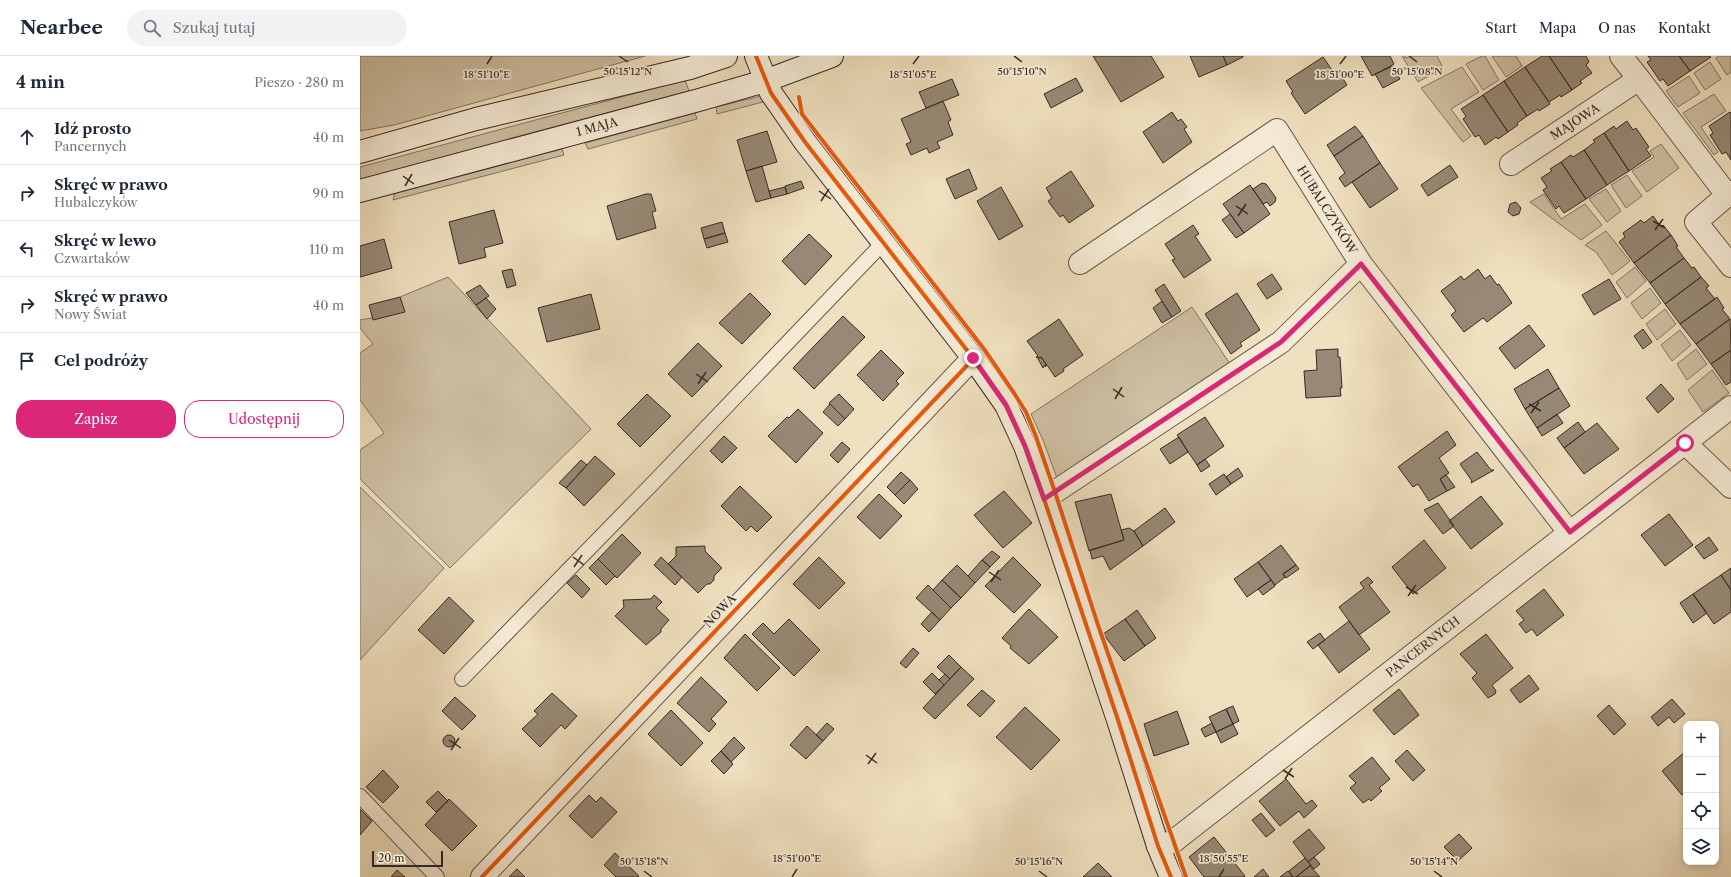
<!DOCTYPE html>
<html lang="pl">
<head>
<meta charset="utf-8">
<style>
	body { margin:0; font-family:"Libre Caslon Text",serif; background:#f2f2f3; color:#1f2937 }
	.controls { position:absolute; right:12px; bottom:12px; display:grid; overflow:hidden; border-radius:8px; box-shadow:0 2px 6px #0003 }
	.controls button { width:36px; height:36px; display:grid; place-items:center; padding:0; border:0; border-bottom:1px solid #e0e1e3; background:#fff; color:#1f2937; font:20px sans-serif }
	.scale { position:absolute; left:12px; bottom:10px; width:71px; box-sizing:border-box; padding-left:4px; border:2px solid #362a24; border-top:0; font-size:11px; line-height:14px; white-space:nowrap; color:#362a24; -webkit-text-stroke:3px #f5ebd5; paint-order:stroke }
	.stop { position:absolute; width:12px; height:12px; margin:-9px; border:3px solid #db2777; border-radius:50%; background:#fff }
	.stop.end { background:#db2777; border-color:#fff; box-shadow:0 1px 4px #0008 }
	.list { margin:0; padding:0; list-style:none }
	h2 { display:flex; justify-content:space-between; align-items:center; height:52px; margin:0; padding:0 16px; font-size:17px }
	h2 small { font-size:13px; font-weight:400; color:#747a83 }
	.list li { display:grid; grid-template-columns:26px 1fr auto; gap:12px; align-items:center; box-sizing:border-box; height:56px; padding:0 16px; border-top:1px solid #e0e1e3 }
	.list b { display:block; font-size:15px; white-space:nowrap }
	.list p { margin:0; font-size:13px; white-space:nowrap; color:#747a83 }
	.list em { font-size:13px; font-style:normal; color:#747a83 }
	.actions { display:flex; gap:8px; padding:12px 16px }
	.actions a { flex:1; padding:9px 0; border:1px solid #db2777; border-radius:16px; text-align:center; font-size:14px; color:#db2777 }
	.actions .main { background:#db2777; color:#fff }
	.icon { flex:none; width:22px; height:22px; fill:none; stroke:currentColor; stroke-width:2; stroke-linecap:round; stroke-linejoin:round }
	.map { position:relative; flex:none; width:1371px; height:821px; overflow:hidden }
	header { display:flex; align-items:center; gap:24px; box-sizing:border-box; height:56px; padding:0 20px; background:#fff; border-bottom:1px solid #e0e1e3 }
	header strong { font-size:19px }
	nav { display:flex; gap:22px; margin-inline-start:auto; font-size:14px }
	.search { width:280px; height:36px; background:#f2f2f3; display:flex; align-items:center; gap:10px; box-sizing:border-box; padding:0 14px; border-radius:22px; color:#747a83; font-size:15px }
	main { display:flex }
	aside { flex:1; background:#fff }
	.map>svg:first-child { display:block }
</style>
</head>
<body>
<header>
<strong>Nearbee</strong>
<div class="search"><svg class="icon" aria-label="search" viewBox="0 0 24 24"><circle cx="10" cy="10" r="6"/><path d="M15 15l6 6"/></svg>Szukaj tutaj</div>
<nav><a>Start</a><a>Mapa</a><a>O nas</a><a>Kontakt</a></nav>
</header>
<main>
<aside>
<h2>4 min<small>Pieszo · 280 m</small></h2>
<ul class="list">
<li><svg class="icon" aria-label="ahead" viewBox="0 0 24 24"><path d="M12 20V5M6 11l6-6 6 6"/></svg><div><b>Idź prosto</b><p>Pancernych</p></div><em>40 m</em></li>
<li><svg class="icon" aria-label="right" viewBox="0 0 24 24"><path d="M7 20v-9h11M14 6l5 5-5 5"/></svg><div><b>Skręć w prawo</b><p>Hubalczyków</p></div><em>90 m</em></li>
<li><svg class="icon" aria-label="left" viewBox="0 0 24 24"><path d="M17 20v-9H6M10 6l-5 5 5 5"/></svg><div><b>Skręć w lewo</b><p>Czwartaków</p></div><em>110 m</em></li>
<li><svg class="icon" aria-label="right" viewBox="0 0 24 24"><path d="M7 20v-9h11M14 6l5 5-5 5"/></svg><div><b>Skręć w prawo</b><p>Nowy Świat</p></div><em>40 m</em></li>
<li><svg class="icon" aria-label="arrive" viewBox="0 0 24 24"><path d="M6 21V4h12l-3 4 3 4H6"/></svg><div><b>Cel podróży</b></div></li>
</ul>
<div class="actions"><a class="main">Zapisz</a><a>Udostępnij</a></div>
</aside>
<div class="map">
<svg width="1371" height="821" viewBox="0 0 1371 821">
	<rect width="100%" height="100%" fill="#f0e0bf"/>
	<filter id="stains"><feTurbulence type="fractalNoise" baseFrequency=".005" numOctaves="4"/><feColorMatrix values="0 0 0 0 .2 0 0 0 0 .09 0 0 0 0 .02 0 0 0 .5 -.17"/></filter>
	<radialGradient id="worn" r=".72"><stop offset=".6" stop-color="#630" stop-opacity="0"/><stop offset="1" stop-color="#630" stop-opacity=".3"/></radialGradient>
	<path fill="#d0c1a5" stroke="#837664" d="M0 0H285L34 69 0 75Z
		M1042 0H1045L1046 2 1051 0H1077L1083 12 1058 26Z
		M1122 0H1125L1139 24 1123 34 1106 8Z
		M1132 0H1156L1162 10 1146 21Z
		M1358 0H1371V16L1367 19 1356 2Z
		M1350 6 1361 23 1345 34 1334 17Z
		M1102 11 1119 36 1091 53 1111 80 1103 86 1061 32Z
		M1329 20 1340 37 1318 51 1306 35Z
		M325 24 329 35 0 124V111Z
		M1354 38 1366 55 1341 71 1358 96 1354 99 1323 57Z
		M401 40 403 46 357 58 356 51Z
		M335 57 337 63 228 93 225 87Z
		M1301 88 1319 112 1287 136 1272 115 1294 101 1290 95Z
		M202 93 204 99 33 144 35 136Z
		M1267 119 1282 140 1266 152 1251 129Z
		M1246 133 1261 155 1247 166 1229 143Z
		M1184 138 1201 163 1225 148 1242 169 1221 184 1170 146Z
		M1246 175 1270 205 1252 219 1236 196 1225 189Z
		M1275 211 1286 225 1267 242 1256 226Z
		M88 221 231 373 90 512 0 423V394L24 377 0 344V297L13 288 0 272V264L44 256 40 241Z
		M1290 232 1301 247 1282 263 1271 247Z
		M832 251 870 308 698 425 683 384 671 358Z
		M1305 253 1316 268 1297 284 1286 268Z
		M1320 274 1331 289 1312 305 1301 289Z
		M1336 293 1347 308 1327 324 1317 308Z
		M1352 314 1369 337 1343 356 1328 334Z
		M0 431 84 512 0 604Z"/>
	<path fill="#978975" stroke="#362a24" d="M733 0H791L804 21 761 46Z
		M830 0H863L867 9 839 21Z
		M863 0H883V1L867 9Z
		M1001 0H1030L1034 8 1012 20Z
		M1182 0H1189L1212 34 1201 41 1200 39 1189 46 1165 11Z
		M1189 0H1226L1229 6 1226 9 1232 17 1220 25 1222 27 1212 34Z
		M1288 0H1319L1330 15 1308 30 1303 23 1300 25 1287 6 1291 4Z
		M1319 0H1350L1351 1 1330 15Z
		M963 1 974 17 978 15 987 29 945 58 931 37 933 36 926 25Z
		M1033 10 1040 23 1023 32 1015 18Z
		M1165 11 1190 48 1179 55 1178 53 1167 60 1144 25Z
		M716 22 723 35 691 52 684 38Z
		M592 23 599 39 566 52 559 36Z
		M1144 25 1167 60 1157 67 1158 69 1148 76 1123 39Z
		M1123 39 1148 76 1138 83 1136 81 1125 89 1119 79 1115 81 1103 63 1106 60 1101 53Z
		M583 45 591 64 588 66 593 79 577 86 580 92 569 97 567 92 551 99 546 88 551 86 541 63Z
		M812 56 818 65 821 63 827 71 824 73 832 86 803 107 783 76Z
		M1370 56 1371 57V104L1366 96 1362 98 1350 79 1353 77 1349 70Z
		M1267 65 1273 74 1276 72 1289 91 1286 93 1291 100 1269 115 1244 77 1254 70 1256 73Z
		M995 70 1003 80 974 100 967 89Z
		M407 75 417 106 386 115 377 84Z
		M1244 77 1269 115 1247 129 1224 94 1235 86 1233 84Z
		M1003 80 1020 107 985 131 979 122 985 117 974 100Z
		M1224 94 1247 129 1226 143 1201 106 1211 99 1213 101Z
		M1201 106 1226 143 1204 157 1199 150 1196 153 1183 134 1187 131 1181 122 1192 115 1190 113Z
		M1020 107 1038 133 1010 152 992 126Z
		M1090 109 1098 121 1068 140 1061 129Z
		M402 110 411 142 396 146 386 115Z
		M609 113 617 133 595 143 586 123Z
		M711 115 734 150 709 167 703 159 700 161 688 145 692 142 686 132Z
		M441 125 444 132 427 138 425 130Z
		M902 127 906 128 916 142 915 146 910 150 907 146 903 148 893 133Z
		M890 129 910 158 884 177 863 148Z
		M425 131 427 138 411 142 409 135Z
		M641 131 663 170 639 184 617 145Z
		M286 138H291L296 155 292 156 296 172 257 184 247 150Z
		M1156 146 1161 152 1159 158 1153 160 1148 156 1150 148Z
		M134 154 143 187 124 192 126 201 99 208 89 166Z
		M870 158 884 177 876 182 862 164Z
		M1293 160 1301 171 1303 169 1311 179 1274 207 1259 186 1265 181 1263 177 1281 164 1284 167Z
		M362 166 365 177 344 183 341 172Z
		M833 169 839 178 835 180 851 204 824 222 812 204 815 203 805 188Z
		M365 177 368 186 347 192 344 183Z
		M449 178 472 200 445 229 422 205Z
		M1311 179 1318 190 1316 191 1324 202 1290 227 1274 207Z
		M24 183 32 212 0 221V190Z
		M1324 202 1332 212 1334 211 1341 221 1305 248 1290 227Z
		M152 213 156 229 147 232 142 215Z
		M1118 213 1125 223 1130 219 1137 229 1139 228 1152 247 1127 266 1123 262 1104 276 1091 259 1096 255 1081 235 1101 220 1104 224Z
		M912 218 922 233 907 243 897 228Z
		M1341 221 1349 230 1346 232 1355 243 1320 268 1305 248Z
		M1249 223 1261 243 1234 259 1222 239Z
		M804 228 821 255 812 261 795 234Z
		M120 229 129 240 116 249 106 237Z
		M390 237 411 258 382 288 359 267Z
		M877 237 900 274 880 287 882 290 871 298 845 258Z
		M231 238 240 273 187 286 178 252Z
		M40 241 45 256 13 264 9 249Z
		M1357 241 1364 252 1362 253 1370 263 1336 288 1320 268Z
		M126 242 136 253 127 263 116 249Z
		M802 245 812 261 802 267 793 252Z
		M483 260 505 281 454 333 433 312Z
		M699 263 723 299 703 313 704 315 695 321 687 309 685 311 686 308 681 301 677 302 676 301 678 300 667 285Z
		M1370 263 1371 294 1351 308 1336 288Z
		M1169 269 1185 290 1155 313 1139 292Z
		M1283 273 1292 286 1283 293 1274 280Z
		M338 287 362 310 332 341 308 318Z
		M978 293V301H980L982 332H980L981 340 946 342 944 315 957 314 956 294Z
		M521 294 544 317 536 325 539 328 523 345 497 319Z
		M1371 294V326L1366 329 1351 308Z
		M681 301 686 308 683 312 678 303Z
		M1188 313 1199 332 1165 353 1154 333Z
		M1301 328 1314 343 1298 357 1286 342Z
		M1199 332 1210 350 1177 372 1165 353Z
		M287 338 311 360 280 391 257 368Z
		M479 338 494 353 485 363 469 347Z
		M470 348 485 363 478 370 463 356Z
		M438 353 463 377 436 407 408 380 427 361 429 362Z
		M1197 358 1203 367 1182 380 1177 372Z
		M845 361 864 390 837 409 817 379Z
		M1218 366 1225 376 1204 392 1197 382Z
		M1237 367 1259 393 1224 418 1204 392Z
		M1087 375 1096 389 1079 402 1089 417 1080 423 1087 435 1069 445 1058 428 1053 431 1038 411Z
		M364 380 377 392 362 407 350 395Z
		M819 381 828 396 810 408 800 393Z
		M482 386 490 393 478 407 470 399Z
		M1117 396 1131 414H1134L1111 427 1112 425 1100 408Z
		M235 400 255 418 224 450 206 432Z
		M845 403 850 410 841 416 837 409Z
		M221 404 227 409 206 432 199 427Z
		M878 412 883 420 871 428 866 421Z
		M541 416 550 424 535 439 527 431Z
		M864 418 871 428 856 439 849 428Z
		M1086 419 1095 431 1087 435 1080 423Z
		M550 424 558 433 544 448 535 439Z
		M380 430 412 461 397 476 391 470 386 475 361 450Z
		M644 435 672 467 643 492 614 459Z
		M519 438 542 460 520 483 497 461Z
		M751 438 764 484 729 495 715 446Z
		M1121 440 1143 468 1111 493 1089 465Z
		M1078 447 1094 470 1083 478 1064 454Z
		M805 452 815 466 783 490 774 475Z
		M1309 458 1333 489 1305 510 1281 479Z
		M769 472 774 475 783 490 750 514 743 500 732 503 730 494 764 484 761 474Z
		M262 478 281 497 257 522 238 503Z
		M1349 481 1358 494 1344 503 1335 491Z
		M1064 484 1086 512 1053 538 1032 511Z
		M921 489 936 509 923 518 925 521 915 529 898 506Z
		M345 490V495L362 512 354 520V524L350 528H347L338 537 308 508 316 500V491Z
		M632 495 640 501 630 511 622 504Z
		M301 501 322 521 315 529 294 509Z
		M459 501 485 527 459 553 433 528Z
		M653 501 681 529 654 557 625 530Z
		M238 503 255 520 246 529 229 512Z
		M622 504 630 511 615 527 608 520Z
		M898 506 911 524 887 541 874 523Z
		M597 509 615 527 601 542 582 524Z
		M936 509 939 513 926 522 923 518Z
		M1371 512V534L1361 519Z
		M216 519 230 533 222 542 207 527Z
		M1361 519 1371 534V556L1354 568 1333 538Z
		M1008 521 1013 526 1009 529 1030 556 999 579 979 551 1004 532 1000 527Z
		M582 524 601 542 591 552 573 534Z
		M911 524 915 530 903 539 898 533Z
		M568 529 591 552 580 564 556 542Z
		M1184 533 1204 559 1177 580 1172 573 1166 577 1159 568 1164 564 1156 555Z
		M1333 538 1347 557 1333 567 1320 547Z
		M294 539 302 546 296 552 309 564 301 573V576L286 589 255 560 264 551 263 544 291 543Z
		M89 541 114 565 84 598 58 574Z
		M669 553 698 581 669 608 650 592 651 590 642 582Z
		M777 554 796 582 785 590 765 563Z
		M572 556 580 564 569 576 561 568Z
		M429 563 460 594 434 620 392 578 403 567 414 578Z
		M765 563 785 590 764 605 743 578Z
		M989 565 1010 593 979 617 958 589Z
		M960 577 965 584 953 593 947 586Z
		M385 578 420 612 397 635 364 602Z
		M1126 578 1153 612 1132 629 1136 635 1135 638 1128 642 1112 622 1117 617 1100 598Z
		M553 592 559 597 546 612 540 607Z
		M589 599 601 611 590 623 577 611Z
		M601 611 614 623 575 663 563 652Z
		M572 617 584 629 575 638 563 626Z
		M585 618 590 623 584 629 579 624Z
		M1169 619 1179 633 1160 647 1150 634Z
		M341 621 367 646 351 663 356 668 349 676 317 647Z
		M1039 633 1059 659 1034 679 1013 654Z
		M622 634 635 645 620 661 607 649Z
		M192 637 217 660 205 673 201 669 180 691 162 673 178 658 174 655Z
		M95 641 116 660 102 674 82 655Z
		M1312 643 1325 658 1314 667 1309 661 1298 670 1291 661Z
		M1249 649 1266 668 1254 679 1237 660Z
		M873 650 879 665 873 668 866 653Z
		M665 651 700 684 671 714 636 681Z
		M866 653 873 668 856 676 849 661Z
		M311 654 343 687 321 710 288 678Z
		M817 655 829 688 794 700 784 668Z
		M467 667 474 673 463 685 456 679Z
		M852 667 856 676 845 681 841 673Z
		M873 668 878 678 861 687 856 676Z
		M447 670 463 685 446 703 430 689Z
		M83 685a6 6 0 1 1 12 0a6 6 0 1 1-12 0Z
		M374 681 385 692 371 706 361 695Z
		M1047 694 1065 714 1053 725 1035 705Z
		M361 695 373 708 364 718 351 705Z
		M1325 696 1326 736 1322 739 1302 715Z
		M1012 701 1030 723 1019 732 1022 735 1011 745 1009 743 1003 747 990 732 996 727 989 720Z
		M23 714 39 731 23 747 6 731Z
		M926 723 946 748 952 744 957 750 944 762 939 755 920 770 899 745Z
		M78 735 88 745 76 756 66 746Z
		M229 739 236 746 241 741 257 756 232 782 209 760Z
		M89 743 117 770 92 795 65 769Z
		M0 753 12 765 0 779Z
		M901 757 915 774 906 781 892 764Z
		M949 773 965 792 948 806 933 786Z
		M1099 778 1112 792 1098 805 1084 791Z
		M854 781 885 820 884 821H844L829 801Z
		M255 797 279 820 278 821H256L244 809Z
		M954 801 960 808 954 813 948 806Z
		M945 802 951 809 936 821H933L929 815Z
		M738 807 752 821H723Z
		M950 810 960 821H936Z
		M157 813 165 821H149Z
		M903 813 909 821H894Z
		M37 814 45 821H31Z
		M928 815 933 821H920Z"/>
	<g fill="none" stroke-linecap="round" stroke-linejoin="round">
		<g stroke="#64584b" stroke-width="16">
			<path id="lane" d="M102 623 297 423 524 186
				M0 740 77 821"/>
		</g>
		<g stroke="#64584b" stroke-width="24">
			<path id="street" d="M1279 23 1367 139
				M1151 108 1279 23 1261 0
				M1371 136 1336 166 1371 210
				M720 207 917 74 1001 208 1209 476
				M1325 387 1371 431
				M684 443 921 286 1001 208
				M798 790 813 786 819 781 1371 351
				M122 821 613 302"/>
		</g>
		<g stroke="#362a24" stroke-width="24">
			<path id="secondary" d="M396 0 411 37 445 86 613 302 646 349 665 390 684 443 758 664 798 790 811 821
				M0 96 116 63 330 12 366 0
				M0 135 339 44 405 25 472 0"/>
		</g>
		<use href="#lane" stroke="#f5ebd5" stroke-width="14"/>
		<use href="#street" stroke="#f5ebd5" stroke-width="22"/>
		<use href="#secondary" stroke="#f5ebd5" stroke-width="22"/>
		<g stroke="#f5ebd5" stroke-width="6">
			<path id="cycleway" d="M396 0 411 37 445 86 613 302 646 349 665 390 684 443 758 664 798 790 811 821
				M439 41 442 58 624 293 654 337 666 356 675 378 695 436 738 569 826 821
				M122 821 617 299"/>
		</g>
		<use href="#cycleway" stroke="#e8590c" stroke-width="4"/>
	</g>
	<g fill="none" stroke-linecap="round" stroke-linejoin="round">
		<path stroke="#db2777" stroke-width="5" d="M613 302 646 349 665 390 684 443 921 286 1001 208 1210 476 1325 387"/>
	</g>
	<path fill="none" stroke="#362a24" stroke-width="1.5" d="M259 0 268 6M654 0 662 6M1049 0 1057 6M127 8 132 0M553 8 559 0M980 8 986 0M43 120 54 128M45 130 52 118M459 135 471 143M461 145 469 133M876 150 888 158M878 160 886 148M1293 165 1305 172M1295 174 1303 163M336 318 348 326M338 328 346 316M753 333 764 341M755 343 762 331M1169 348 1181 355M1171 357 1179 346M213 501 224 509M214 511 222 499M629 516 641 524M631 526 639 514M1046 531 1058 538M1048 540 1056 529M89 684 101 692M91 694 99 682M506 699 517 707M508 708 516 697M923 714 934 721M925 723 932 712M284 815 292 821M679 815 687 821M1074 815 1082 821M432 821 437 813M859 821 864 813"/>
	<g text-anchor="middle" stroke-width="3.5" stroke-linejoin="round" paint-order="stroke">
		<g font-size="12" fill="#362a24" stroke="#f5ebd5">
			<text transform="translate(1215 66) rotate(-33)" y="4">MAJOWA</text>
			<text transform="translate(237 71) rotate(-15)" y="4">1 MAJA</text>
			<text transform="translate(967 154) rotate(58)" y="4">HUBALCZYKÓW</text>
			<text transform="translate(360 555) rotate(-47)" y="4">NOWA</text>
			<text transform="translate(1063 591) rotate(-38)" y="4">PANCERNYCH</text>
		</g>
	</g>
	<g font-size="10" text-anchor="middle" fill="#362a24" stroke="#f5ebd5" stroke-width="3.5" stroke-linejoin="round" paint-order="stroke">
		<text x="268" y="19">50°15'12"N</text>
		<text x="662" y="19">50°15'10"N</text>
		<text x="1057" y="19">50°15'08"N</text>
		<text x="127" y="22">18°51'10"E</text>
		<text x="553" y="22">18°51'05"E</text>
		<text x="980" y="22">18°51'00"E</text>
		<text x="437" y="806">18°51'00"E</text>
		<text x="864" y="806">18°50'55"E</text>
		<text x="284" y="809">50°15'18"N</text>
		<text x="679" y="809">50°15'16"N</text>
		<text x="1074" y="809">50°15'14"N</text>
	</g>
	<rect width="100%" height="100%" filter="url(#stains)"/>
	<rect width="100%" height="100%" fill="url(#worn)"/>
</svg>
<div class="controls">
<button>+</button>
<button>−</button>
<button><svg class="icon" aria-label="locate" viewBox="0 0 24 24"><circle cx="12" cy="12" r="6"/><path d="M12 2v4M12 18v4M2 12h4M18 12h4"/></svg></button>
<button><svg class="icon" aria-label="layers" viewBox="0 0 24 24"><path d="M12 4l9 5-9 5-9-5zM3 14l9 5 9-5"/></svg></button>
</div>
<div class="scale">20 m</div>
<div class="stop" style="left:1325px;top:387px"></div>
<div class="stop end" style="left:613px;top:302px"></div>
</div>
</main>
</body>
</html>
